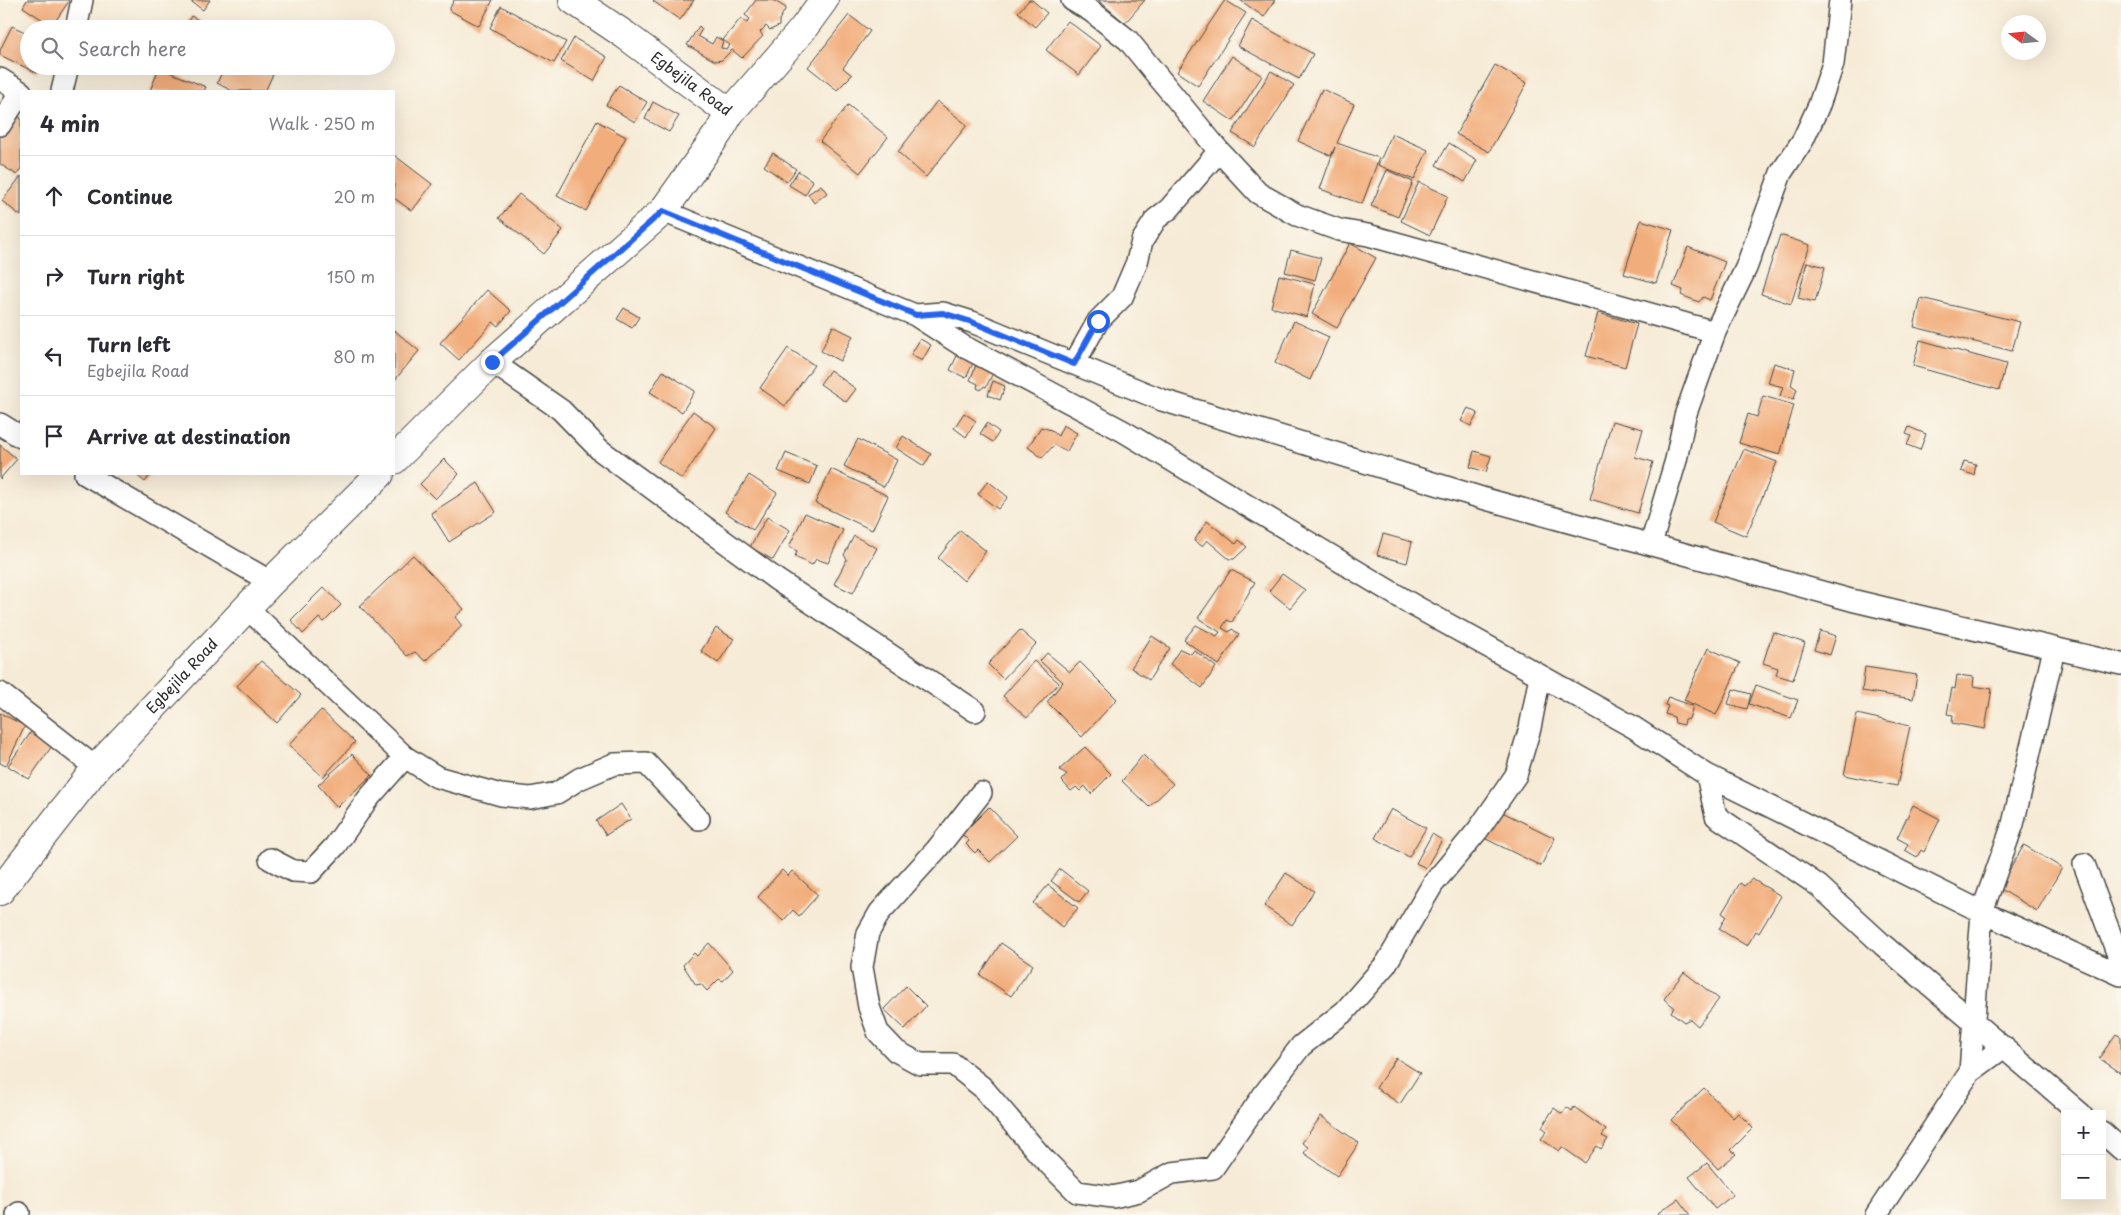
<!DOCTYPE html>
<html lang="en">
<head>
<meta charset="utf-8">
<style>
	body { margin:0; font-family:"Playpen Sans",sans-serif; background:#f2f2f3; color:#2b2b33 }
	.controls { position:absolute; right:15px; bottom:15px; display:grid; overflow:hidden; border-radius:0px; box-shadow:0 5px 20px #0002 }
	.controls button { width:45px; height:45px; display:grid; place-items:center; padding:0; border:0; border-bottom:1px solid #e1e1e2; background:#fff; color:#2b2b33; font:25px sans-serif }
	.compass { position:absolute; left:2001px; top:15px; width:45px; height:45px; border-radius:50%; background:#fff; box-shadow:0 5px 20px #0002; rotate:285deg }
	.stop { position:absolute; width:15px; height:15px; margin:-11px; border:4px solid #2563eb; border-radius:50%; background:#fff }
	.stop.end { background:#2563eb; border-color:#fff; box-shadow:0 1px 5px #0008 }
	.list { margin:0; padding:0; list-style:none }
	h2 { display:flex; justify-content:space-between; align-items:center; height:65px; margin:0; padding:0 20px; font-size:21px }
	h2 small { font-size:16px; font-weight:400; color:#7c7c81 }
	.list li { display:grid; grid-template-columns:32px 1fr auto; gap:15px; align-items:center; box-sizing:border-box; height:80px; padding:0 20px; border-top:1px solid #e1e1e2 }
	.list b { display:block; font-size:19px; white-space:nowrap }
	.list p { margin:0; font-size:16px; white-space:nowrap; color:#7c7c81 }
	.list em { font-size:16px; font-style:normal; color:#7c7c81 }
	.icon { flex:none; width:28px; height:28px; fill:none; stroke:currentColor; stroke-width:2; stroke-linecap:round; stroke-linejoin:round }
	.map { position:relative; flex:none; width:2121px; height:1215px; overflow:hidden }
	.search { position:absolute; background:#fff; box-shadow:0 5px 20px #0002; left:20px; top:20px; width:375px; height:55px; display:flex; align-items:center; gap:12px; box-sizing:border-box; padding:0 18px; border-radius:28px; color:#7c7c81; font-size:19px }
	.panel { position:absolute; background:#fff; box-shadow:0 5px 20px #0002; left:20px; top:90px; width:375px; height:385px; border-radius:0px }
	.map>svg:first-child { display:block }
</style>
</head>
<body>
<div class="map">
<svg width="2121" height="1215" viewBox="0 0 2121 1215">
	<rect width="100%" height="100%" fill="#fbf7ec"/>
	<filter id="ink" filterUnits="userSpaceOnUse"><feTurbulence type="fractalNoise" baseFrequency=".02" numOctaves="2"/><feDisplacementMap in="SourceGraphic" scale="10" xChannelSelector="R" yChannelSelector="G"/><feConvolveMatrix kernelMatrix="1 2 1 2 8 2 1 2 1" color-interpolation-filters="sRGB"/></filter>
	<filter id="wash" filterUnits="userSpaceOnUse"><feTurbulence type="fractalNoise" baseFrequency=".0096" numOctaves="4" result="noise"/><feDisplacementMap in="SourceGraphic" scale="20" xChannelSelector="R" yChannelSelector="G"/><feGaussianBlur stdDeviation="1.12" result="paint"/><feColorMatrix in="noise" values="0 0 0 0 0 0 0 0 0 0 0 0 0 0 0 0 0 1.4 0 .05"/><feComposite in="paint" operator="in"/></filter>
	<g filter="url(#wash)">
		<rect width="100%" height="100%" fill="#f6ebd7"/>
		<g id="blocks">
			<path fill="#f2ad7b" d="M27 0H67L69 1 52 26 23 7Z
				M189 0H210L203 10Z
				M454 0H493L479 26 449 10Z
				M654 0H694L680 20 653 1Z
				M756 0H773L786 8 779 20V26L770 30 766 26 760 32 763 36 742 58 732 50 722 60 715 61 687 45 699 26 702 29 698 36 712 44 716 37 723 41 721 48 727 49 730 45 723 40 741 18 747 23 750 19 745 15Z
				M1029 0H1032L1047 13 1035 27 1018 12Z
				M1098 0H1145L1125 23Z
				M1225 0 1246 13 1198 86 1177 72Z
				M1240 0H1275L1264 17Z
				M501 6 566 42 554 63 490 28Z
				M849 15 870 31 843 68 852 75 837 90 808 67Z
				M191 16 215 29H184Z
				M1252 20 1313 54 1299 79 1238 46Z
				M1068 21 1101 46 1079 75 1046 50Z
				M12 26 29 34V66H40L37 73 0 55V50Z
				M574 38 607 57 594 81 561 61Z
				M1232 56 1262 76 1233 121 1203 101Z
				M1495 65 1527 83 1489 152 1456 134Z
				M190 66H209L205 74Z
				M225 66H277L265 91H232L217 83Z
				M159 68 206 87 204 91H150Z
				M1271 71 1294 85 1255 147 1232 133Z
				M619 85 647 102 635 122 606 105Z
				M1322 89 1354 104 1337 143 1379 158 1362 204 1320 189 1335 147 1331 156 1298 141Z
				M937 101 967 125 926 177 898 152Z
				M653 102 679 116 669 132 645 119Z
				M848 105 888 137 860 173 820 141Z
				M15 114 21 118V168L17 175 0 164V135Z
				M597 121 626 137 586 211 557 196Z
				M1392 134 1428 150 1414 180 1378 165Z
				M1449 143 1477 160 1465 182 1436 165Z
				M773 153 796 169 787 182 764 166Z
				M394 155 432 184 412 211 394 198Z
				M1387 170 1413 182 1398 217 1371 206Z
				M798 171 813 181 805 195 789 185Z
				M21 176V216L2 201Z
				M1419 182 1448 196 1430 235 1401 221Z
				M821 185 827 193 814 203 808 194Z
				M519 194 563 230 544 254 499 218Z
				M1641 220 1673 230 1656 283 1624 274Z
				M1780 235 1810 245 1791 304 1761 294Z
				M1350 243 1376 258 1337 328 1312 314Z
				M1688 247 1725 262 1710 300 1703 297 1699 302 1681 295 1683 290 1673 286Z
				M1291 250 1321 258 1315 280 1285 272Z
				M1807 262 1825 267 1815 302 1798 298Z
				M1279 275 1315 284 1307 317 1271 307Z
				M487 290 511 311 498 326 493 322 459 360 440 343Z
				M1921 298 2020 322 2012 351 1914 327Z
				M624 308 639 317 632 328 617 319Z
				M1598 313 1637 324 1625 367 1586 356Z
				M1294 321 1329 337 1310 380 1275 363Z
				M833 326 853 336 840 361 821 351Z
				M394 330 419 351 394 381Z
				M920 339 931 345 922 361 911 355Z
				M1920 340 2006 364 1999 390 1913 366Z
				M788 348 814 365 785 406 760 388Z
				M957 356 973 363 966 378 950 370Z
				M1774 363 1795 369 1791 385 1797 389 1794 399 1780 396 1783 387 1768 383Z
				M976 365 993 373 986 387 984 386 981 390 977 388 978 384 970 380Z
				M830 370 856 389 846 402 820 384Z
				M663 371 695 391 682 412 650 392Z
				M993 381 1005 386 1000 400 988 395Z
				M1763 396 1794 405 1780 455 1739 443 1748 414 1757 417Z
				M1468 408 1478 413 1471 426 1461 421Z
				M693 411 716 428 682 479 658 462Z
				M964 413 976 421 966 437 954 428Z
				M1612 421 1643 429 1635 457 1653 462 1638 513 1590 499Z
				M987 423 999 432 993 442 980 434Z
				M1063 425 1077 433 1067 451 1054 445 1042 458 1028 447 1041 427 1051 430 1058 436Z
				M1909 427 1926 434 1920 450 1907 445 1911 436 1906 434Z
				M903 436 931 454 924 466 896 448Z
				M858 439 897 460 884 487 844 466Z
				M0 445 17 459 0 479Z
				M1744 449 1777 462 1746 536 1713 522Z
				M1474 451 1491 456 1486 472 1470 467Z
				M786 453 817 466 810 484 778 471Z
				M444 459 459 474 435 499 420 484Z
				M1964 461 1976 464 1974 475 1961 471Z
				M831 469 888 496 872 530 815 503Z
				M135 474H151L145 482Z
				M749 475 777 493 753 530 725 512Z
				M988 481 1008 497 998 509 978 494Z
				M478 483 496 512 449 542 431 513Z
				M805 513 843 530 828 563 816 559 812 565 795 557 797 551 789 547Z
				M767 517 790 530 773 560 750 547Z
				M1207 521 1236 544 1239 540 1247 547 1234 559H1229L1207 540 1202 546 1194 541Z
				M960 530 986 551 964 581 938 558Z
				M1383 534 1412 542 1407 563 1377 555Z
				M854 536 877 548 853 593 834 584 847 559 844 555Z
				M413 555 464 609 455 617 462 626 425 661 415 652 407 656 360 606Z
				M1231 570 1255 582 1232 622 1227 620 1222 628 1229 632 1232 629 1239 634 1219 665 1184 640 1196 625 1217 636 1220 632 1198 618Z
				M1282 574 1305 590 1290 608 1269 591Z
				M324 587 341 605 324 622 319 618 303 634 291 620Z
				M716 628 734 639 718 663 701 651Z
				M1020 630 1036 644 1003 679 988 664Z
				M1820 631 1836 636 1830 655 1814 650Z
				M1773 632 1805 643 1793 680 1776 675 1778 668 1763 663Z
				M1152 636 1170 648 1149 680 1131 668Z
				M1708 648 1740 663 1716 715 1684 700Z
				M1180 649 1191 654 1194 650 1216 667 1202 688 1170 664Z
				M1047 653 1070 672 1080 662 1117 699 1082 737 1047 702 1063 682 1040 661Z
				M261 661 301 695 277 723 237 686Z
				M1034 661 1059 683 1027 718 1003 696Z
				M1865 667 1917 675 1913 699 1862 691Z
				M1957 675 1974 677 1973 686 1992 689 1985 729 1952 723 1953 715 1947 714 1952 688 1955 689Z
				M1756 685 1798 700 1791 718 1749 704Z
				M1733 689 1751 694 1747 709 1728 704Z
				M1668 697 1693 706 1689 719 1685 720 1684 725 1675 723 1674 717 1665 714 1668 706 1665 705Z
				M321 710 355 742 323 777 289 745Z
				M0 713 25 726 6 766 0 763Z
				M1857 714 1910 726 1897 786 1844 775Z
				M33 729 54 743 29 779 8 766Z
				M1085 747 1111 774 1091 794 1085 786 1080 791 1076 787 1071 791 1062 781 1067 774 1059 770Z
				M352 754 372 775 337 807 318 785Z
				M1143 755 1173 784 1149 807 1122 781Z
				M621 804 631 819 606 835 596 821Z
				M1913 805 1940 819 1924 852 1921 850 1917 857 1905 850 1908 844 1897 838Z
				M989 807 1017 836 990 862 978 850 975 853 966 844 969 841 962 834Z
				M1391 809 1426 828 1409 857 1375 838Z
				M1498 810 1555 838 1541 866 1484 838Z
				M1432 834 1442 840 1426 868 1416 863Z
				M2024 845 2062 868 2037 911 1999 888Z
				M1060 869 1088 891 1079 902 1051 881Z
				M782 870 788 876 792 871 818 895 799 916 793 910 783 921 758 897Z
				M1286 873 1314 891 1292 925 1264 906Z
				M1752 879 1781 896 1759 933 1756 931 1747 946 1719 929 1726 916 1722 913 1740 883 1744 886Z
				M1048 885 1078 908 1062 927 1033 903Z
				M709 943 733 970 723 981 719 979 707 991 701 984 696 985 683 965 694 953 697 956Z
				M1001 943 1033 965 1011 996 980 975Z
				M1684 972 1719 999 1698 1026 1690 1019 1684 1022 1671 1012 1674 1007 1664 999Z
				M906 986 926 1006 905 1029 884 1009Z
				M2116 1034 2121 1037V1073L2099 1058Z
				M1396 1058 1420 1073 1400 1104 1376 1088Z
				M1704 1088 1733 1118 1738 1113 1753 1128 1731 1150 1736 1154 1718 1169 1671 1120Z
				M1567 1107 1572 1111 1574 1107 1606 1130 1602 1136 1608 1139 1601 1149 1597 1146 1585 1163 1562 1147 1559 1151 1541 1139 1547 1131 1542 1127 1554 1108 1562 1114Z
				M1321 1116 1359 1143 1337 1176 1304 1153 1308 1147 1302 1143Z
				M1707 1163 1733 1195 1715 1209 1689 1177Z
				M1678 1199 1690 1215H1660L1658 1213Z"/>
		</g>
	</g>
	<g filter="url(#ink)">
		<use href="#blocks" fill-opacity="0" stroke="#494845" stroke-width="1"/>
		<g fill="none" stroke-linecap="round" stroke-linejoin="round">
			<g stroke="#494845" stroke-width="24">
				<path id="street" d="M1072 0 1091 11 1128 40 1219 151 1258 193 1297 215 1339 230 1368 235 1715 332
					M76 29 82 0
					M0 79 21 92
					M62 91 68 66
					M0 125 21 92
					M663 211 915 315 943 313 972 322 1162 400 1482 498 1851 600 2121 664
					M915 315 963 346 1123 431 1413 605 1633 727 1707 775 1716 816 1819 886 1883 945 2081 1114
					M492 362 561 410 600 450 777 580 975 711
					M1074 364 1098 321 1122 297 1137 262 1142 241 1156 219 1169 209 1219 151
					M0 424 21 437
					M85 474 271 582
					M1651 544 1676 460 1685 416 1715 332 1746 268 1781 173 1803 140 1819 105 1833 64 1840 0
					M247 608 405 757 367 800 335 846 311 872 293 871 270 859
					M0 693 96 768
					M405 757 437 777 501 795 530 798 557 793 579 779 614 764 646 763 699 819
					M1707 775 1982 912 2121 975
					M981 793 937 849 880 912 868 933 862 967 869 1007 878 1032 896 1051 920 1064H953L982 1087 1040 1155 1077 1192 1113 1197 1139 1191 1172 1173 1213 1168 1264 1094 1301 1046 1345 1011 1386 964 1433 884 1478 830 1516 775 1530 728 1540 676
					M2084 864 2121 963
					M1970 1072 1982 912 2013 824 2054 649
					M2102 1132 2121 1149
					M17 1215 19 1213
					M1876 1215 1970 1072 2004 1047"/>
			</g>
			<g stroke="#494845" stroke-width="30">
				<g id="secondary">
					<path id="s1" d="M573 0 625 35 730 113"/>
					<path d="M394 460 492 362 663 211 719 132 730 113 802 30 824 0"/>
					<path id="s2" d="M0 891 96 768 271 582 380 474"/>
				</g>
			</g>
			<use href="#street" stroke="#fff" stroke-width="21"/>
			<use href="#secondary" stroke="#fff" stroke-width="28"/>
		</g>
	</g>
	<g fill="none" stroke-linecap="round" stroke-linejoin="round" filter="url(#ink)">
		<path stroke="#2563eb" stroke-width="6" d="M492 362 663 211 916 315 943 313 972 322 1074 364 1098 321"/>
	</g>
	<g text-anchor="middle" stroke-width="5" stroke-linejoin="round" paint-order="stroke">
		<g font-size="15" fill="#2b2b2b" stroke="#fbf7ec">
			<text dy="5" stroke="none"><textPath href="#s1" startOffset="145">Egbejila Road</textPath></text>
			<text dy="5" stroke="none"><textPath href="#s2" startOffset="282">Egbejila Road</textPath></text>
		</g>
	</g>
</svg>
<div class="controls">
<button>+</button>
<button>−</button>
</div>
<svg class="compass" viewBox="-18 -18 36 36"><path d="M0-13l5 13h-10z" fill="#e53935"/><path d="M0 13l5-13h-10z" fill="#7c7c81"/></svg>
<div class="stop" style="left:1098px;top:321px"></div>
<div class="stop end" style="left:492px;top:362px"></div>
<div class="search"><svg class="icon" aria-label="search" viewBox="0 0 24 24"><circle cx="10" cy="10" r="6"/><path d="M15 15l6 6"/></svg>Search here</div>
<section class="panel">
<h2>4 min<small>Walk · 250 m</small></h2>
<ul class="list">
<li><svg class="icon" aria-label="ahead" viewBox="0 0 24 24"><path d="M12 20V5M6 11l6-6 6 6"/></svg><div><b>Continue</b></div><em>20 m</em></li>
<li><svg class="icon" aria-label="right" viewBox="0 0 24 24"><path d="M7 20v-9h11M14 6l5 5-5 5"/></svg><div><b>Turn right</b></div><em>150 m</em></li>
<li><svg class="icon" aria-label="left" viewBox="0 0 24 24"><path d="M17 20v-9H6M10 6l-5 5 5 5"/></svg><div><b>Turn left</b><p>Egbejila Road</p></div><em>80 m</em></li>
<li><svg class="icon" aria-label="arrive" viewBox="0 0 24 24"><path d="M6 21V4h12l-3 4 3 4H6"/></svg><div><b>Arrive at destination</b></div></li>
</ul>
</section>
</div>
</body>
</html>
